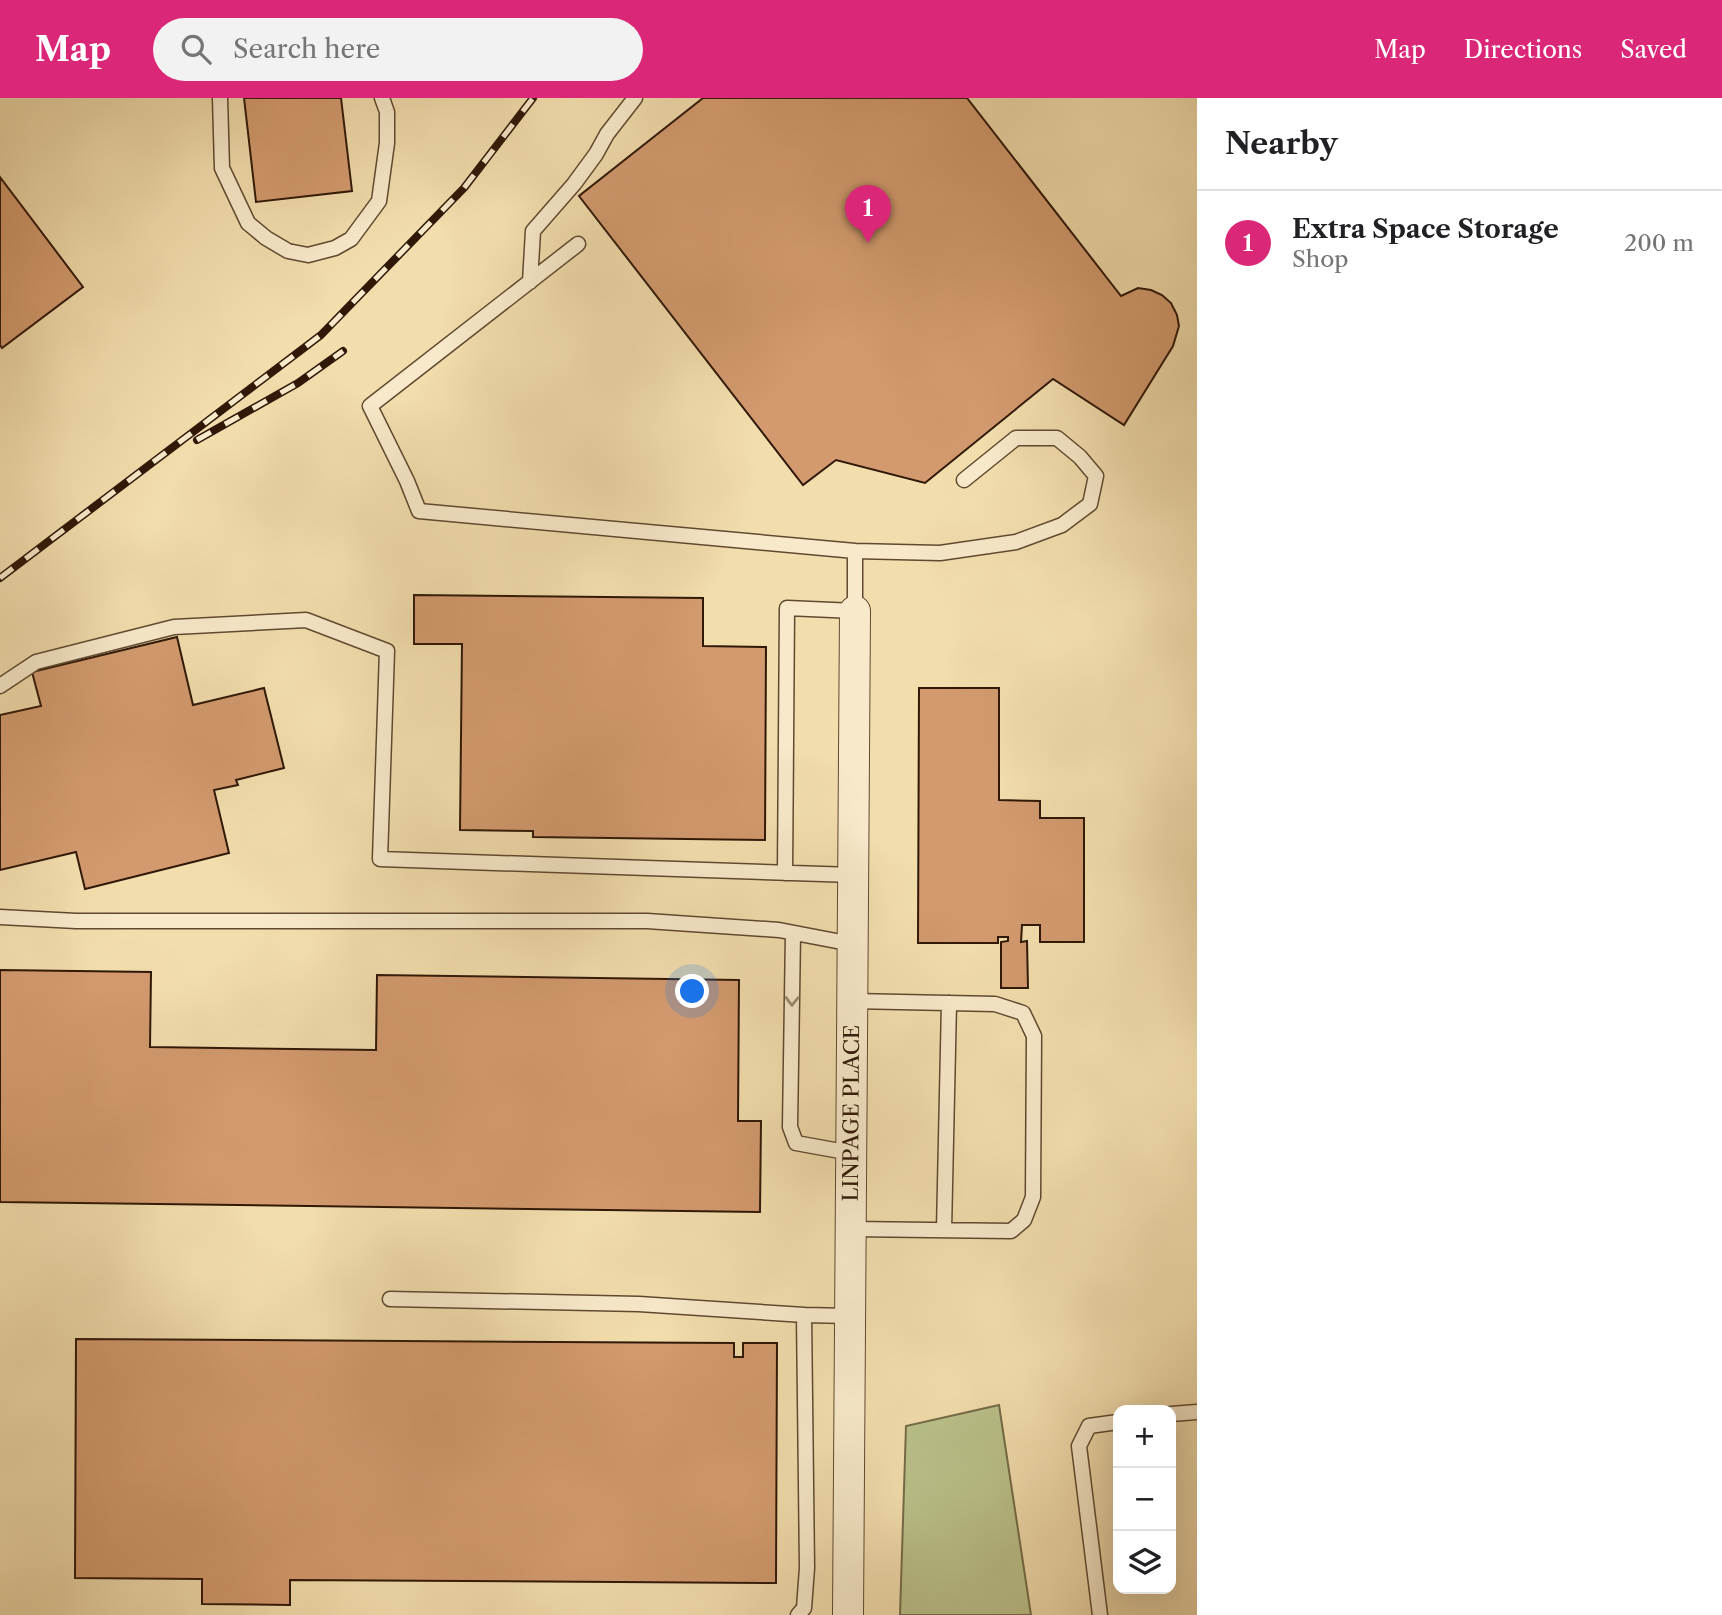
<!DOCTYPE html>
<html lang="en">
<head>
<meta charset="utf-8">
<style>
	body { margin:0; font-family:"Libre Caslon Text",serif; background:#f2f2f2; color:#202124 }
	.controls { position:absolute; right:21px; bottom:21px; display:grid; overflow:hidden; border-radius:14px; box-shadow:0 7px 28px #0002 }
	.controls button { width:63px; height:63px; display:grid; place-items:center; padding:0; border:0; border-bottom:2px solid #e0e0e0; background:#fff; color:#202124; font:35px sans-serif }
	.you { position:absolute; left:693px; top:894px; width:24px; height:24px; margin:-18px; border:5px solid #fff; border-radius:50%; background:#1a73e8; box-shadow:0 0 0 10px #1a73e833 }
	.badge { display:grid; place-items:center; width:46px; height:46px; border-radius:50%; background:#db2777; color:#fff; font-size:23px; font-weight:700 }
	.pin { position:absolute; translate:-50% -58px; filter:drop-shadow(0 2px 4px #0008) }
	.pin::after { content:''; position:absolute; top:37px; width:24px; height:21px; background:inherit; clip-path:polygon(0 0,100% 0,50% 100%) }
	.list { margin:0; padding:0; list-style:none }
	h2 { display:flex; justify-content:space-between; align-items:center; height:91px; margin:0; padding:0 28px; font-size:30px }
	h2 small { font-size:23px; font-weight:400; color:#757577 }
	.list li { display:grid; grid-template-columns:46px 1fr auto; gap:21px; align-items:center; box-sizing:border-box; height:105px; padding:0 28px; border-top:2px solid #e0e0e0 }
	.list b { display:block; font-size:26px; white-space:nowrap }
	.list p { margin:0; font-size:23px; white-space:nowrap; color:#757577 }
	.list em { font-size:23px; font-style:normal; color:#757577 }
	.icon { flex:none; width:38px; height:38px; fill:none; stroke:currentColor; stroke-width:2; stroke-linecap:round; stroke-linejoin:round }
	.map { position:relative; flex:none; width:1197px; height:1517px; overflow:hidden }
	header { display:flex; align-items:center; gap:42px; box-sizing:border-box; height:98px; padding:0 35px; background:#db2777; color:#fff }
	header strong { font-size:33px }
	nav { display:flex; gap:38px; margin-inline-start:auto; font-size:24px }
	.search { width:490px; height:63px; background:#f2f2f2; display:flex; align-items:center; gap:18px; box-sizing:border-box; padding:0 24px; border-radius:38px; color:#757577; font-size:26px }
	main { display:flex }
	aside { flex:1; background:#fff }
	.map>svg:first-child { display:block }
</style>
</head>
<body>
<header>
<strong>Map</strong>
<div class="search"><svg class="icon" aria-label="search" viewBox="0 0 24 24"><circle cx="10" cy="10" r="6"/><path d="M15 15l6 6"/></svg>Search here</div>
<nav><a>Map</a><a>Directions</a><a>Saved</a></nav>
</header>
<main>
<div class="map">
<svg width="1197" height="1517" viewBox="0 0 1197 1517">
	<rect width="100%" height="100%" fill="#f2ddad"/>
	<filter id="stains"><feTurbulence type="fractalNoise" baseFrequency=".00286" numOctaves="4"/><feColorMatrix values="0 0 0 0 .2 0 0 0 0 .09 0 0 0 0 .02 0 0 0 .5 -.17"/></filter>
	<radialGradient id="worn" r=".72"><stop offset=".6" stop-color="#630" stop-opacity="0"/><stop offset="1" stop-color="#630" stop-opacity=".3"/></radialGradient>
	<path fill="#bac18a" stroke="#756c48" stroke-width="2" d="M999 1307 1031 1517H900L906 1328Z"/>
	<path fill="#d29a6e" stroke="#301807" stroke-width="2" d="M244 0H341L352 93 256 104Z
		M703 0H967L1121 198 1138 190 1151 192 1162 197 1171 205 1177 217 1179 228 1173 248 1124 327 1053 281 925 385 836 362 803 387 579 98Z
		M0 79 83 189 2 250 0 247Z
		M414 497 703 500V548L766 549 765 742 533 739V733L460 732 462 546H414Z
		M177 539 193 607 264 590 284 670 236 682 238 687 214 692 229 755 85 791 76 754 0 772V617L41 608 32 574Z
		M919 590H999V702L1040 703V720H1084V844H1040V827H1022L1021 844 1027 843 1028 890H1001V844L1008 843V839H998V845H918Z
		M0 872 151 874 150 949 376 952 377 877 739 882 738 1023H761L760 1114 0 1104Z
		M76 1241 734 1245V1259H743V1245H777L776 1485 290 1482V1507L202 1506V1481L75 1480Z"/>
	<g fill="none" stroke-linecap="round" stroke-linejoin="round">
		<g stroke="#604930" stroke-width="17">
			<path id="service" d="M220 0 222 70 248 125 266 140 288 153 308 157 335 150 351 141 379 103 387 45V14L382 0
				M578 146 370 308 407 383 419 413 855 453V513L787 510 785 775
				M530 184 533 133 574 86 596 56 607 36 635 0
				M855 453 940 455 1016 444 1062 427 1090 406 1096 378 1080 359 1057 340H1016L964 382
				M0 588 36 564 174 529 306 522 387 553 380 761 853 777
				M0 819 76 823H647L779 832 852 846
				M793 835 790 1029 796 1045 851 1055
				M851 1131 1011 1133 1024 1122 1033 1099 1034 938 1023 915 995 906 852 903
				M944 1132 949 905
				M390 1201 639 1206 804 1217
				M1171 1316 1197 1314
				M798 1517 804 1510 807 1470 804 1217 850 1218
				M1100 1517 1079 1348 1089 1328 1118 1324"/>
		</g>
		<g stroke="#604930" stroke-width="32">
			<g id="minor">
				<path id="s1" d="M848 1517 855 513"/>
			</g>
		</g>
		<use href="#service" stroke="#f7e9ca" stroke-width="14"/>
		<use href="#minor" stroke="#f7e9ca" stroke-width="30"/>
		<g stroke="#301807" stroke-width="8">
			<path id="rail" d="M197 342 298 285 343 253
				M0 480 321 237 464 90 533 0"/>
		</g>
		<use href="#rail" stroke="#f7e9ca" stroke-width="5" stroke-dasharray="16" stroke-linecap="butt"/>
	</g>
	<defs><path id="oneway-chevron" d="M-2-3.5L2.5 0L-2 3.5" fill="none" stroke-width="1.6" stroke-linecap="round" stroke-linejoin="round" transform="scale(1.75)"/></defs>
	<use stroke="#9d8b72" href="#oneway-chevron" transform="translate(792 903) rotate(91)"/>
	<g text-anchor="middle" stroke-width="7" stroke-linejoin="round" paint-order="stroke">
		<g font-size="21" fill="#301807" stroke="#f7e9ca">
			<text dy="7" stroke="none"><textPath href="#s1" startOffset="502">LINPAGE PLACE</textPath></text>
		</g>
	</g>
	<rect width="100%" height="100%" filter="url(#stains)"/>
	<rect width="100%" height="100%" fill="url(#worn)"/>
</svg>
<div class="controls">
<button>+</button>
<button>−</button>
<button><svg class="icon" aria-label="layers" viewBox="0 0 24 24"><path d="M12 4l9 5-9 5-9-5zM3 14l9 5 9-5"/></svg></button>
</div>
<div class="you"></div>
<div class="pin badge" style="left:868px;top:145px">1</div>
</div>
<aside>
<h2>Nearby<small></small></h2>
<ul class="list">
<li><span class="badge">1</span><div><b>Extra Space Storage</b><p>Shop</p></div><em>200 m</em></li>
</ul>
</aside>
</main>
</body>
</html>
